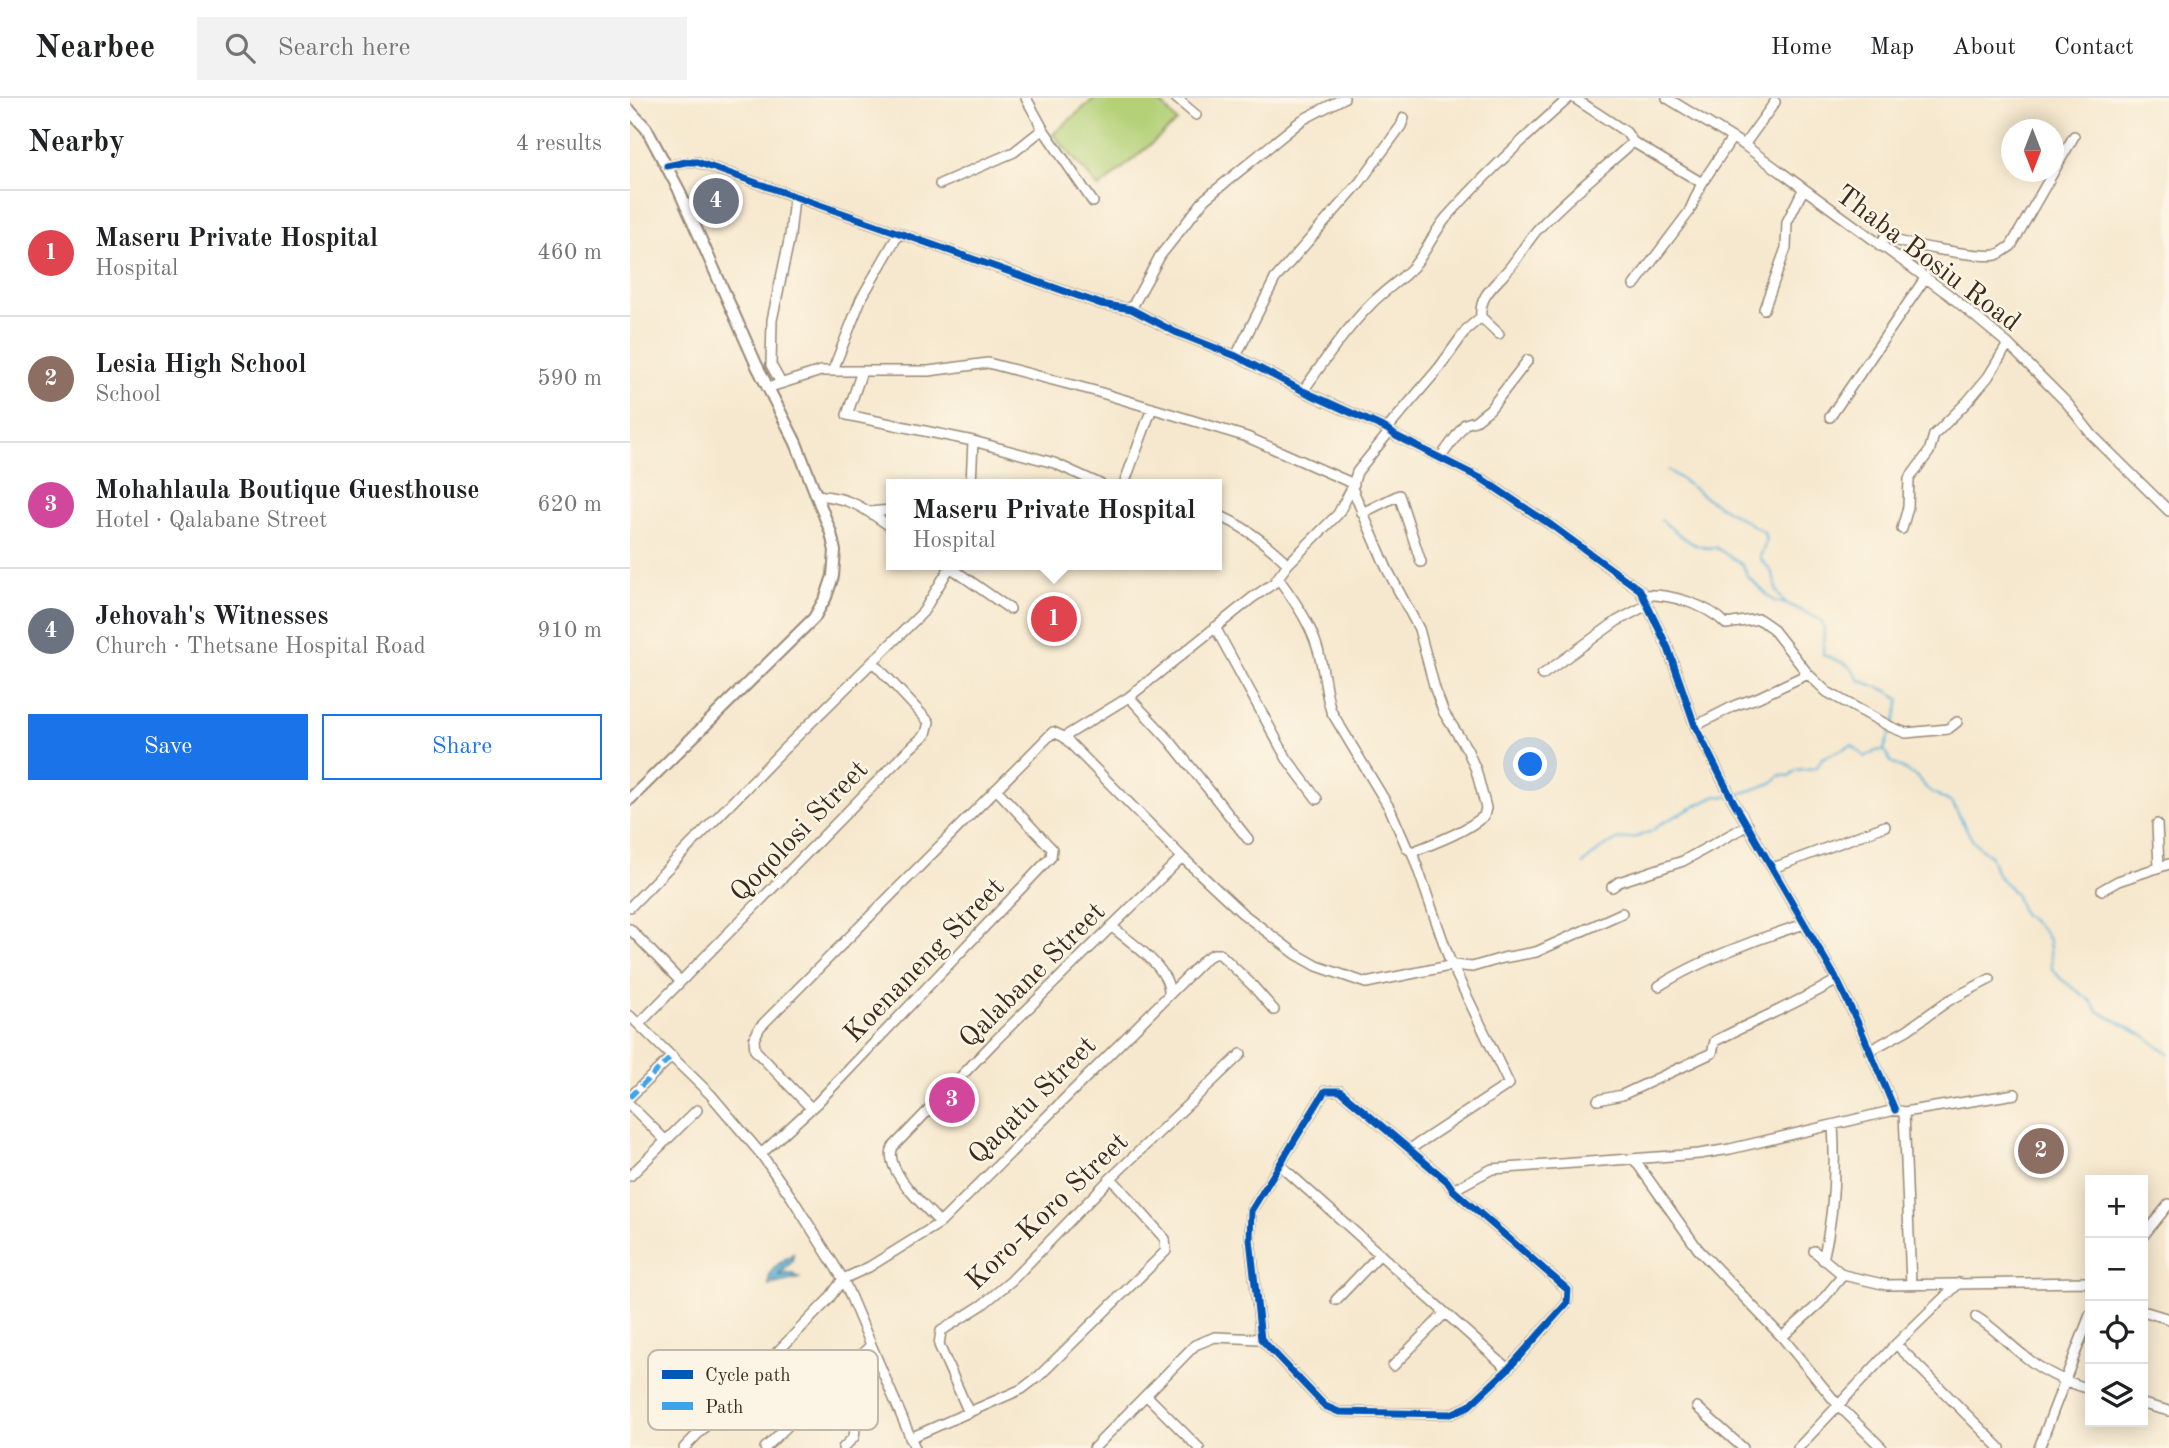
<!DOCTYPE html>
<html lang="en">
<head>
<meta charset="utf-8">
<style>
	body { margin:0; font-family:"Old Standard TT",serif; background:#f2f2f2; color:#202124 }
	.controls { position:absolute; right:21px; bottom:21px; display:grid; overflow:hidden; border-radius:0px; box-shadow:0 4px 18px #0003 }
	.controls button { width:63px; height:63px; display:grid; place-items:center; padding:0; border:0; border-bottom:2px solid #e0e0e0; background:#fff; color:#202124; font:35px sans-serif }
	.compass { position:absolute; left:1371px; top:21px; width:63px; height:63px; border-radius:50%; background:#fff; box-shadow:0 4px 18px #0003; rotate:180deg }
	.you { position:absolute; left:901px; top:667px; width:24px; height:24px; margin:-18px; border:5px solid #fff; border-radius:50%; background:#1a73e8; box-shadow:0 0 0 10px #1a73e833 }
	.badge { display:grid; place-items:center; width:46px; height:46px; border-radius:50%; background:#1a73e8; color:#fff; font-size:23px; font-weight:700 }
	.pin { position:absolute; translate:-50% -50%; border:4px solid #fff; box-shadow:0 2px 7px #0006 }
	.popup { position:absolute; left:256px; top:381px; width:336px; height:91px; box-sizing:border-box; display:grid; place-content:center; border-radius:0px; background:#fff; filter:drop-shadow(0 2px 5px #0005); font-size:23px; white-space:nowrap; color:#757577 }
	.popup b { font-size:26px; color:#202124 }
	.popup::after { content:''; position:absolute; left:50%; top:100%; margin-left:-14px; border:14px solid transparent; border-top-color:#fff }
	.list { margin:0; padding:0; list-style:none }
	h2 { display:flex; justify-content:space-between; align-items:center; height:91px; margin:0; padding:0 28px; font-size:30px }
	h2 small { font-size:23px; font-weight:400; color:#757577 }
	.list li { display:grid; grid-template-columns:46px 1fr auto; gap:21px; align-items:center; box-sizing:border-box; height:126px; padding:0 28px; border-top:2px solid #e0e0e0 }
	.list b { display:block; font-size:26px; white-space:nowrap }
	.list p { margin:0; font-size:23px; white-space:nowrap; color:#757577 }
	.list em { font-size:23px; font-style:normal; color:#757577 }
	.actions { display:flex; gap:14px; padding:21px 28px }
	.actions a { flex:1; padding:16px 0; border:2px solid #1a73e8; border-radius:0px; text-align:center; font-size:24px; color:#1a73e8 }
	.actions .main { background:#1a73e8; color:#fff }
	.icon { flex:none; width:38px; height:38px; fill:none; stroke:currentColor; stroke-width:2; stroke-linecap:round; stroke-linejoin:round }
	.map { position:relative; flex:none; width:1539px; height:1350px; overflow:hidden }
	header { display:flex; align-items:center; gap:42px; box-sizing:border-box; height:98px; padding:0 35px; background:#fff; border-bottom:2px solid #e0e0e0 }
	header strong { font-size:33px }
	nav { display:flex; gap:38px; margin-inline-start:auto; font-size:24px }
	.search { width:490px; height:63px; background:#f2f2f2; display:flex; align-items:center; gap:18px; box-sizing:border-box; padding:0 24px; border-radius:0px; color:#757577; font-size:26px }
	main { display:flex }
	aside { flex:1; background:#fff }
	.map>svg:first-child { display:block }
</style>
</head>
<body>
<header>
<strong>Nearbee</strong>
<div class="search"><svg class="icon" aria-label="search" viewBox="0 0 24 24"><circle cx="10" cy="10" r="6"/><path d="M15 15l6 6"/></svg>Search here</div>
<nav><a>Home</a><a>Map</a><a>About</a><a>Contact</a></nav>
</header>
<main>
<aside>
<h2>Nearby<small>4 results</small></h2>
<ul class="list">
<li><span class="badge" style="background:#e0444e">1</span><div><b>Maseru Private Hospital</b><p>Hospital</p></div><em>460 m</em></li>
<li><span class="badge" style="background:#8d6e63">2</span><div><b>Lesia High School</b><p>School</p></div><em>590 m</em></li>
<li><span class="badge" style="background:#d1479c">3</span><div><b>Mohahlaula Boutique Guesthouse</b><p>Hotel · Qalabane Street</p></div><em>620 m</em></li>
<li><span class="badge" style="background:#6b7280">4</span><div><b>Jehovah's Witnesses</b><p>Church · Thetsane Hospital Road</p></div><em>910 m</em></li>
</ul>
<div class="actions"><a class="main">Save</a><a>Share</a></div>
</aside>
<div class="map">
<svg width="1539" height="1350" viewBox="0 0 1539 1350">
	<defs>
		<pattern id="water-ripples" width="26" height="14" patternUnits="userSpaceOnUse" patternTransform="scale(1.75)"><rect width="26" height="14" fill="#5db3da"/><path d="M2 4q2-2 4 0t4 0M15 11q2-2 4 0t4 0" fill="none" stroke="#4e92b0"/></pattern>
	</defs>
	<rect width="100%" height="100%" fill="#fcf5e5"/>
	<filter id="ink" filterUnits="userSpaceOnUse"><feTurbulence type="fractalNoise" baseFrequency=".0143" numOctaves="2"/><feDisplacementMap in="SourceGraphic" scale="14" xChannelSelector="R" yChannelSelector="G"/><feConvolveMatrix kernelMatrix="1 2 1 2 8 2 1 2 1" color-interpolation-filters="sRGB"/></filter>
	<filter id="wash" filterUnits="userSpaceOnUse"><feTurbulence type="fractalNoise" baseFrequency=".00686" numOctaves="4" result="noise"/><feDisplacementMap in="SourceGraphic" scale="28" xChannelSelector="R" yChannelSelector="G"/><feGaussianBlur stdDeviation="1.57" result="paint"/><feColorMatrix in="noise" values="0 0 0 0 0 0 0 0 0 0 0 0 0 0 0 0 0 1.4 0 .05"/><feComposite in="paint" operator="in"/></filter>
	<g filter="url(#wash)">
		<rect width="100%" height="100%" fill="#f6e8ce"/>
		<path fill="#b4d178" stroke="#787e4b" stroke-width="2" d="M465 0H527L547 24 469 90 423 36Z"/>
		<path fill="url(#water-ripples)" stroke="#4c6e7c" stroke-width="2" d="M163 1156 162 1163 149 1177 161 1175 169 1180 139 1187C137 1171 152 1164 163 1156Z"/>
		<g fill="none" stroke-linecap="round" stroke-linejoin="round">
			<path stroke="#5db3da" stroke-width="2" d="M1038 372 1081 403 1134 434 1136 444 1130 459C1133 466 1138 468 1141 473 1149 486 1140 490 1156 505
				M1031 422C1046 433 1065 454 1085 449L1113 467 1118 479 1144 503 1157 506 1191 522 1194 531 1193 557 1214 565 1222 571 1229 582 1258 593 1270 602 1264 626
				M1254 652 1260 634
				M1104 698 1142 685 1150 677 1159 678 1166 672 1186 670 1192 660 1222 647 1235 659 1245 653 1254 652 1261 664 1287 679 1298 692 1322 705 1343 743 1361 759 1367 776 1385 796 1393 816 1413 832 1419 842 1422 871 1431 881 1461 903 1468 913 1516 939 1539 956
				M953 766 969 752 987 742 1006 739 1022 733 1030 726 1086 698 1098 699"/>
		</g>
	</g>
	<g filter="url(#ink)">
		<g fill="none" stroke-linecap="round" stroke-linejoin="round">
			<g stroke="#988976" stroke-width="12">
				<path id="minor" d="M396 0 413 31 463 104
					M546 0 566 17
					M1037 0 1114 47 1318 196 1378 246 1437 305 1462 337 1539 413
					M1003 44 1072 85
					M1114 47 1145 4
					M37 68 56 64H67L471 206 501 211 545 234 606 258 673 293 757 331 766 338 852 381 921 427 1010 492 1038 550 1065 628 1101 699 1207 882 1228 925 1265 1012
					M310 86 384 54 413 31
					M1250 148 1255 139C1272 146 1348 160 1366 157 1371 156 1376 151 1381 148L1444 38
					M1004 187 1059 114 1072 85 1102 40
					M501 211 530 158 575 101 672 22 714 0
					M1134 211 1156 150 1157 124 1173 92
					M851 219 869 236
					M606 258 645 181 730 84 771 28 774 20
					M203 272 231 201 269 135
					M232 273 217 317 343 343 424 365 470 386
					M151 285 141 267 142 222 160 138 164 99
					M137 290 191 273H299L358 265 465 293 617 339 724 386
					M673 293C694 263 716 231 742 205 755 192 771 182 783 169 796 154 804 134 816 120 854 77 896 38 939 0
					M1200 319 1296 179
					M757 331 809 270 837 231 851 219C849 198 864 188 876 174 888 161 896 144 908 131 937 100 972 72 1003 44L996 34 944 0
					M810 360 835 326 845 323 860 311 898 262
					M341 386 343 343
					M494 386 522 310
					M722 390 757 471 789 531 805 591 814 615 837 651 846 672 856 710 854 718C833 735 807 744 782 754L820 863 879 986 780 1051
					M187 397C221 400 234 410 261 429
					M239 414 261 412
					M732 415 769 397 791 464
					M587 417C614 427 637 446 658 466
					M1272 431 1278 409 1279 381 1299 354 1304 337 1337 304 1358 279 1378 246
					M317 467 380 511
					M648 480C667 506 685 532 691 564 695 581 696 597 701 613L760 711 777 750 782 754
					M1012 497C1039 495 1078 507 1096 526L1129 521 1142 530 1178 576 1197 594 1261 629 1276 635 1318 631 1327 624
					M585 529 657 661 687 701
					M912 577 987 523 1017 507
					M1065 628 1106 607 1127 600 1178 576
					M434 639 552 759 612 815 666 856 687 868 736 885 824 867 842 869 873 860 906 854 992 815
					M1527 726 1529 769
					M618 741 540 643 499 599 622 500 644 485 658 466 708 416 722 390 727 374 760 333
					M1143 770 1255 728
					M982 789 989 784 1053 763 1118 727
					M1472 792 1488 783 1539 766
					M0 809 154 651 293 514 320 469
					M481 828C499 843 541 870 539 896
					M0 831 50 883
					M1029 888C1068 863 1131 839 1175 826
					M0 918 81 997 131 1056 162 1100 213 1181 285 1350
					M9 926 275 655 296 636 299 624 244 565
					M1239 953 1277 932 1318 903 1360 881
					M695 993H710L817 1083 823 1092 938 1192 937 1205 878 1271 839 1308 821 1316 709 1314 695 1308 631 1241 620 1141 621 1113Z
					M0 999 42 958
					M968 1002 992 997 1082 955 1085 943C1126 922 1168 905 1207 882
					M0 1007 36 1043
					M181 1010 125 952 124 941 130 929 423 634 434 639 499 599
					M1274 1014 1281 1186
					M131 1056 187 1005 421 759 422 751 366 691
					M1004 1061 1068 1151 1152 1239 1208 1307 1252 1350
					M650 1067 878 1271
					M0 1078 67 1012
					M823 1092 862 1071 1069 1056 1100 1051 1265 1012 1274 1014 1385 996
					M310 1125C296 1109 252 1071 263 1049L366 942 552 759
					M1513 1138 1539 1106
					M1184 1153 1213 1177 1257 1187 1456 1184 1460 1187
					M1193 1162C1204 1117 1206 1073 1203 1027
					M706 1202 750 1156
					M1513 1213 1539 1221
					M1346 1219C1365 1230 1376 1244 1393 1257 1413 1274 1435 1284 1460 1291
					M1152 1239 1190 1205 1213 1177
					M1266 1246 1370 1350
					M149 1253 225 1331 224 1339 213 1350
					M763 1268 815 1215
					M516 1297 569 1350
					M1513 1306 1539 1313
					M1067 1309 1113 1350
					M339 1315 309 1247 311 1233 352 1207 381 1183 481 1080 611 956
					M280 1340 392 1291 409 1278 536 1153 535 1141 481 1080
					M54 1350 198 1202 213 1181 239 1169 310 1125 575 861 583 856H590L622 887 644 912
					M135 1350 241 1247
					M464 1350 565 1247 585 1239 631 1241
					M1168 1350 1266 1246 1329 1185
					M1409 1350 1460 1217"/>
			</g>
			<g stroke="#988976" stroke-width="14">
				<path id="major" d="M0 13 16 30 48 90 127 268 166 345 201 435 205 453 203 478 196 499 184 520 0 701"/>
			</g>
			<use href="#minor" stroke="#fff" stroke-width="9"/>
			<use href="#major" stroke="#fff" stroke-width="10"/>
			<path stroke="#3fa3ea" stroke-width="5" stroke-dasharray="10 5" stroke-linecap="butt" d="M0 999 42 958"/>
			<g stroke="#fcf5e5" stroke-width="11">
				<path id="cycleway" d="M37 68 56 64H67L471 206 501 211 545 234 606 258 673 293 757 331 766 338 852 381 921 427 1010 492 1038 550 1065 628 1101 699 1207 882 1228 925 1265 1012
					M695 993H710L817 1083 823 1092 938 1192 937 1205 878 1271 839 1308 821 1316 709 1314 695 1308 631 1241 620 1141 621 1113Z"/>
			</g>
			<use href="#cycleway" stroke="#0057b8" stroke-width="7"/>
		</g>
	</g>
	<g text-anchor="middle" stroke-width="5" stroke-linejoin="round" paint-order="stroke">
		<g font-size="28" fill="#3b2a1e" stroke="#fcf5e5">
			<text transform="translate(1299 159) rotate(37)" y="10">Thaba Bosiu Road</text>
			<text transform="translate(168 732) rotate(-46)" y="10">Qoqolosi Street</text>
			<text transform="translate(293 861) rotate(-46)" y="10">Koenaneng Street</text>
			<text transform="translate(401 876) rotate(-45)" y="10">Qalabane Street</text>
			<text transform="translate(401 1001) rotate(-45)" y="10">Qaqatu Street</text>
			<text transform="translate(416 1112) rotate(-44)" y="10">Koro-Koro Street</text>
		</g>
	</g>
	<rect x="18" y="1252" width="230" height="80" rx="10" fill="#fcf5e5" stroke="#c2b8a9" stroke-width="2"/>
	<rect x="32" y="1272" width="31" height="9" fill="#0057b8"/>
	<rect x="32" y="1304" width="31" height="8" fill="#3fa3ea"/>
	<g font-size="19" fill="#3b2a1e">
		<text x="75" y="1283">Cycle path</text>
		<text x="75" y="1315">Path</text>
	</g>
</svg>
<div class="controls">
<button>+</button>
<button>−</button>
<button><svg class="icon" aria-label="locate" viewBox="0 0 24 24"><circle cx="12" cy="12" r="6"/><path d="M12 2v4M12 18v4M2 12h4M18 12h4"/></svg></button>
<button><svg class="icon" aria-label="layers" viewBox="0 0 24 24"><path d="M12 4l9 5-9 5-9-5zM3 14l9 5 9-5"/></svg></button>
</div>
<svg class="compass" viewBox="-18 -18 36 36"><path d="M0-13l5 13h-10z" fill="#e53935"/><path d="M0 13l5-13h-10z" fill="#757577"/></svg>
<div class="you"></div>
<div class="pin badge" style="left:424px;top:521px;background:#e0444e">1</div>
<div class="popup"><b>Maseru Private Hospital</b>Hospital</div>
<div class="pin badge" style="left:1411px;top:1053px;background:#8d6e63">2</div>
<div class="pin badge" style="left:322px;top:1002px;background:#d1479c">3</div>
<div class="pin badge" style="left:86px;top:103px;background:#6b7280">4</div>
</div>
</main>
</body>
</html>
